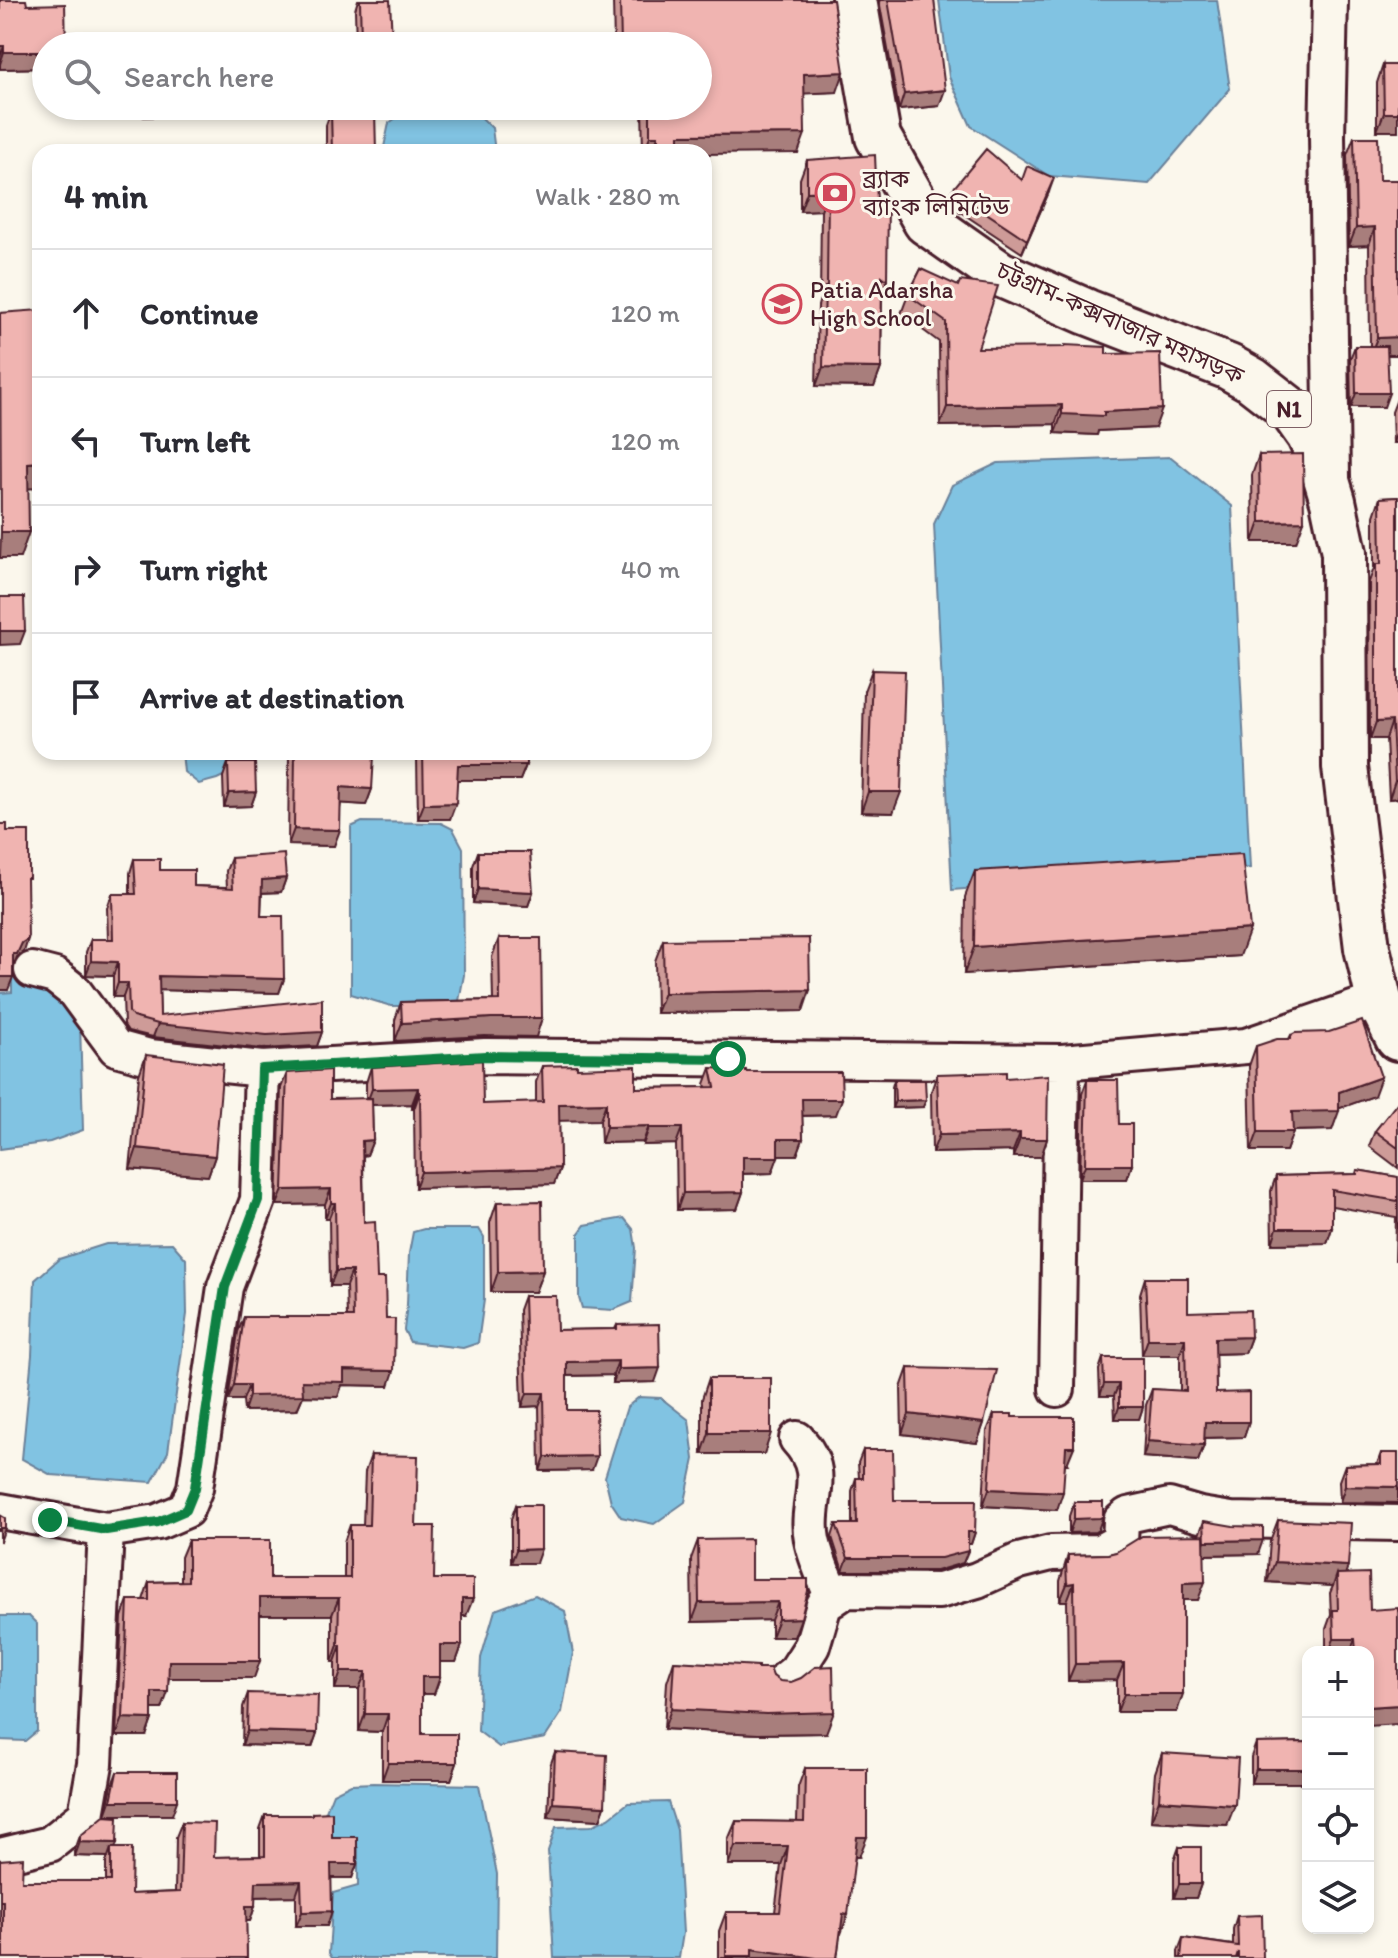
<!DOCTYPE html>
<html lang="en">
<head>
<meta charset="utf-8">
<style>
	body { margin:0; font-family:Itim,"Noto Sans Bengali",sans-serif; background:#f7f7f7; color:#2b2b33 }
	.controls { position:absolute; right:24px; bottom:24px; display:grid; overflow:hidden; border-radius:16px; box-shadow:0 4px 12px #0003 }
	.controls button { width:72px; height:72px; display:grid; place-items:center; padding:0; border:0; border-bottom:2px solid #e1e1e2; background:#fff; color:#2b2b33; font:40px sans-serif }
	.stop { position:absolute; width:24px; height:24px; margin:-18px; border:6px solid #0b8043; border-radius:50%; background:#fff }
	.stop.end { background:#0b8043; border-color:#fff; box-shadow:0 2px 8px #0008 }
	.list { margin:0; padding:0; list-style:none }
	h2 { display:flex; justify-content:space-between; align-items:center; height:104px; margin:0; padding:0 32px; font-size:34px }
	h2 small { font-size:26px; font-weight:400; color:#7c7c81 }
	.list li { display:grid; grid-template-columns:52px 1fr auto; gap:24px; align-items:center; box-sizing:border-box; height:128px; padding:0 32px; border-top:2px solid #e1e1e2 }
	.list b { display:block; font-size:30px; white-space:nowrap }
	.list em { font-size:26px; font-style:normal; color:#7c7c81 }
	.icon { flex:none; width:44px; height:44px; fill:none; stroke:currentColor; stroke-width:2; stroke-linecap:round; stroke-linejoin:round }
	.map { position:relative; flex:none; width:1398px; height:1958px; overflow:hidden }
	.search { position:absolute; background:#fff; box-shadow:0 4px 12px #0003; left:32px; top:32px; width:680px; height:88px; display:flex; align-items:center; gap:20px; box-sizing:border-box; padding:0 28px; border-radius:44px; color:#7c7c81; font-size:30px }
	.panel { position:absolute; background:#fff; box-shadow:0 4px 12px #0003; left:32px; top:144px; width:680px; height:616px; border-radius:24px }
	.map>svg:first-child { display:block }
</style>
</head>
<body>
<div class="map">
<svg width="1398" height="1958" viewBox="0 0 1398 1958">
	<rect width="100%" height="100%" fill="#fbf7ec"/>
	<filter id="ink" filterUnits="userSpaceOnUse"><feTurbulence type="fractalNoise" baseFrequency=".0125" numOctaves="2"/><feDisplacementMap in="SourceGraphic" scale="16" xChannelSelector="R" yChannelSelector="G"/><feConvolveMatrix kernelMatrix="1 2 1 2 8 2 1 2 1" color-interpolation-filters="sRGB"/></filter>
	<g filter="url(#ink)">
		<path fill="#81c3e2" stroke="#6b8199" stroke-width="2" d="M939 0H1217L1230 89 1149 184 1049 176 971 126 949 77Z
			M439 110H474L492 128 495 152H383L389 123 403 113Z
			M1171 457 1232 506 1250 868 952 890 934 524 952 485 998 463Z
			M182 752H244V766L217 779 199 784 184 772Z
			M362 822 441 823 453 829 463 848 464 975 458 1006H391L351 994V827Z
			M12 975 40 977 80 1022 83 1130 50 1142 0 1149V993L12 992Z
			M624 1218 633 1229 636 1248 632 1302 613 1310 582 1308 579 1298V1233L585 1225Z
			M424 1229H479L484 1237V1300L478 1343 463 1348 410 1342 404 1330 407 1304 409 1253 413 1232Z
			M172 1243 186 1259 187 1314 168 1452 152 1482 51 1475 22 1459 32 1355 35 1280 59 1259 106 1244Z
			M639 1397 661 1398 689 1420 694 1459 685 1502 654 1524 621 1517 611 1502 605 1477 627 1407Z
			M535 1595 565 1611 573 1653 562 1712 545 1738 499 1747 478 1731 481 1658 495 1610Z
			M0 1616H29L37 1624V1731L25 1741 0 1740Z
			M373 1783 479 1785 497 1874 496 1958H332L329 1953 333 1893 358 1886V1848L333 1847 325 1813 333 1793 351 1784Z
			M668 1802 677 1830 683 1933 679 1958H554L548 1851 556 1827 591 1826 609 1818 628 1803Z"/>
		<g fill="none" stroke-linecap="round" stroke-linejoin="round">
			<g stroke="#4a1f2b" stroke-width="40">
				<path id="minor" d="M1330 0 1327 136 1332 477
					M32 970 55 976 74 991 116 1048 149 1057 262 1069
					M1057 1389 1062 1062
					M797 1439C831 1475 804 1501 812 1540 816 1560 826 1580 833 1599
					M0 1511 106 1530 158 1522 186 1510 195 1488 225 1287 258 1200 262 1069 485 1056 1062 1062 1246 1046 1379 1000
					M781 1683 796 1671 812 1646 824 1605 846 1590 939 1591 977 1580 1019 1561 1051 1553 1100 1552 1120 1541 1121 1521 1128 1515 1169 1506 1200 1515 1231 1520 1398 1523
					M0 1856 50 1844 86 1815 95 1764 106 1530"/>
			</g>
			<g stroke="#4a1f2b" stroke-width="50">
				<path id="highway" d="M854 0 878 137 926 222 1000 274 1087 312 1229 367 1252 380 1292 411 1309 435 1321 461 1333 501 1344 553 1345 767 1367 948 1379 1000 1398 1038"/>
			</g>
			<use href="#minor" stroke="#fbf7ec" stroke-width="34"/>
			<use href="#highway" stroke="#fbf7ec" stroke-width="44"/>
		</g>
		<path fill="#ce9b98" stroke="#4a1f2b" stroke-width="2" d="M0 0 27 5 46 68 0 69Z
			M358 0H390L389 46H356L355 10Z
			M613 0H833L837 92 804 93 798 153 643 152 642 106H698V46H614Z
			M879 0H934L939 106 899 110Z
			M1383 65 1398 131H1377V83Z
			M143 106H220L217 113 144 117Z
			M331 111 376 152H326V125Z
			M1354 137 1379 180H1398V355H1387L1384 407H1351L1350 359 1355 346H1370L1369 245 1349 246 1347 155Z
			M807 160 877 202 887 280 882 294 881 368 874 387 816 386 818 306 820 299 821 210 800 211V179Z
			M1022 180 1049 192 1022 253 947 203 952 190Z
			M921 269 978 348 1106 354 1155 428 1098 431 1097 435 1055 433V424L940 426 939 342 901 314 908 295Z
			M1397 399 1398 443H1393L1392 412Z
			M1259 455 1296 542H1253L1252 475Z
			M1398 497V798L1389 799 1386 739H1370L1369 582 1374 568V516L1380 498Z
			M40 620V646H37V627Z
			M872 670 893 813 861 812 864 691Z
			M289 752H367L372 789 366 805 341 803 334 846 288 845Z
			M400 752H526V765L520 780H457L450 819H418L417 758H400Z
			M228 763 256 792 251 806 224 807 223 777Z
			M478 852 533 892 528 906 473 903V866Z
			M231 858 286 878 281 892 262 893 261 916 284 979 279 993 159 990 160 1016 322 1032 317 1046 262 1049 153 1037 128 1031 124 1025 123 997H113V976L86 975V952L91 939H108L107 908 112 894H130V873L134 859 194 886 227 887 226 871Z
			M975 871 1240 956 964 974 965 897Z
			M499 938 536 1037 484 1036 395 1041V1020L401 1002 493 1000 492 957Z
			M663 940 803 1011 656 1013 655 961Z
			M1291 1035 1374 1096 1339 1108 1332 1130 1293 1131 1286 1151H1251L1249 1066 1256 1046 1289 1039Z
			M146 1055 215 1156 208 1176 130 1169 139 1075Z
			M542 1066 577 1068 636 1088 706 1087 705 1084 711 1068 746 1072 836 1115 802 1116 803 1139 797 1155H778L772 1173 743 1174V1192L737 1209 677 1210 676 1144 643 1145V1142L601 1143 600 1120H559L560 1168 554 1184 415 1188 414 1109H412V1104L372 1105 373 1140 367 1155 363 1156 364 1222 377 1278 389 1386 342 1385 338 1397 303 1396 297 1410 244 1411 243 1400H228L238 1332 244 1317H347L346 1286H330L329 1218H325V1204L277 1205 281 1088 287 1073 330 1099H366V1083L371 1067 483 1104 536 1103V1082Z
			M937 1074 1006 1078 1047 1139 1041 1157H1013V1151L932 1153 931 1092Z
			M894 1080 923 1107 892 1108V1087Z
			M1087 1080 1119 1124 1132 1165 1127 1179H1080L1082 1094Z
			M1398 1102V1168L1369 1146 1375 1131Z
			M1357 1170 1398 1177V1260H1395L1396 1217 1332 1206V1228L1327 1243 1272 1244 1271 1191 1276 1176 1356 1174Z
			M497 1202 543 1271 535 1292H491L490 1223Z
			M1145 1278 1188 1312 1251 1337 1245 1353 1215 1354 1216 1393 1249 1422 1244 1437 1204 1438V1445L1198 1461 1143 1457 1146 1405 1152 1389 1180 1391V1355H1142L1140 1294Z
			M524 1296 557 1330 615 1329 617 1325 655 1382 613 1383V1375L567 1376V1410L592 1470 540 1471 539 1406 522 1407 519 1310Z
			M1103 1358 1143 1407 1139 1419H1115L1114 1396H1100L1099 1370Z
			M908 1368 984 1423 977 1443 902 1434 901 1388Z
			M709 1378 764 1454H702V1399Z
			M994 1414 1012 1417 1067 1464H1065L1057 1510 983 1506 987 1431Z
			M863 1450 894 1500 975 1532 971 1544H968L963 1563 936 1571H843L832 1537 836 1524H852V1491L856 1478H859L858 1463Z
			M1381 1453H1398V1503L1340 1502 1339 1481 1345 1465 1377 1464Z
			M371 1455 416 1526 434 1579 466 1616H462V1645L456 1662H440V1677L434 1694H422V1734L457 1763 451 1780H382V1732L359 1731V1689H335V1662H332V1615H260L254 1678H169L162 1709H152V1719L146 1736H116L122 1617 128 1600H143L149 1582 181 1581V1557L188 1540 270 1578H344V1542L350 1525H363L365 1472Z
			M1074 1502 1098 1530 1095 1532 1069 1533V1516Z
			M516 1505 536 1563H511V1519Z
			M1278 1520 1346 1574 1370 1610 1368 1652H1326V1629L1331 1615 1330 1593 1333 1586 1267 1582 1270 1541Z
			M1204 1521 1258 1554 1204 1555 1198 1600H1183L1177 1712H1117V1680L1068 1681 1067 1601H1060V1581L1068 1555 1108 1554 1199 1535Z
			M698 1540 751 1579 801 1618 794 1637H771V1620L692 1622 691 1559Z
			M674 1661 758 1668 773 1676 826 1733 758 1734 664 1729 667 1682Z
			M248 1693 317 1733 312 1747 242 1745 243 1707Z
			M1308 1742 1251 1783V1757L1256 1743Z
			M555 1752 605 1806 600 1820 548 1817 550 1766Z
			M1162 1753 1227 1825 1151 1821 1155 1773Z
			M805 1768 859 1857H855L840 1934 837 1958H719V1931L726 1912H775L781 1865H728V1840L736 1821 797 1822 798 1787Z
			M117 1772 172 1815H106L112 1785Z
			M312 1813 332 1837 357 1864 352 1878H331L327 1926H296V1896L255 1897V1906L250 1921H246L247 1958H0V1860L22 1881H106V1862L108 1857 75 1856V1850L80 1836 116 1848 131 1894 175 1892 176 1837 182 1822 214 1857 260 1856V1829L265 1815H311Z
			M1179 1847 1201 1884 1196 1898H1174V1861Z
			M1237 1916 1263 1958H1178V1951L1183 1938 1233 1945V1929Z"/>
		<path fill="#a87e7c" stroke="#4a1f2b" stroke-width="2" d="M392 39 389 46H359L361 40Z
			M0 46H4L0 57Z
			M4 52H46V68L0 69V64Z
			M844 72 837 92 797 94 804 74Z
			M945 90 939 106 899 110 904 94Z
			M148 106H220L217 113 144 117Z
			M1384 113H1398V131H1377Z
			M805 134 798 153 704 154V152H673L679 135Z
			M650 136H658L652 152H644Z
			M1054 178 1049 192 1022 253 1027 240Z
			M828 191 821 210 800 211 807 192Z
			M1375 227 1369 245 1349 246 1356 228Z
			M1398 337V355H1370L1377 338Z
			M823 367 881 368 874 387 816 386Z
			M1356 393H1389L1384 407H1351Z
			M1062 405 1055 424 940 426 947 407Z
			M1162 409 1155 428 1098 431 1097 435 1055 433 1062 414Z
			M1398 429V443H1393Z
			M40 462V488L19 489 28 463Z
			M1304 521 1296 542H1253L1260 522Z
			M1 532H29L20 558H0Z
			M0 631H25L20 644 0 645Z
			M1392 721 1386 739H1370L1376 722Z
			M403 752H419L417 758H400Z
			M561 752H593L591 757 560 755Z
			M458 765H526L520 780H452Z
			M1395 781H1398V798L1389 799Z
			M341 787 372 789 366 805 335 803Z
			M256 792 251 806 224 807 229 793Z
			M868 792H901L893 813 861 812Z
			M456 803 450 819H418L424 804Z
			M294 829 340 830 334 846 288 845Z
			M286 878 281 892 257 893 262 880Z
			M478 889 533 892 528 906 473 903Z
			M1250 929 1240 956 964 974 974 947Z
			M28 939 24 952 17 957 13 967V954L22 943Z
			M91 961 118 962 113 976 86 975Z
			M159 976 284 979 279 993 154 990Z
			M0 977H13L8 990H0Z
			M118 983H128L123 997H113Z
			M810 990 803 1011 656 1013 664 993Z
			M491 1018H542L536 1037 484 1036 395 1041 402 1023Z
			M158 1024 322 1032 317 1046 262 1049 153 1037Z
			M1381 1077 1374 1096 1332 1111H1339L1332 1130 1285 1131 1292 1112 1339 1092Z
			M418 1088 412 1104 366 1105 372 1089Z
			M418 1092H420L414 1109H412Z
			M802 1099H842L836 1115 796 1116Z
			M926 1100 923 1107 892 1108 895 1101Z
			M606 1103 600 1120 553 1121 559 1104Z
			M649 1126 643 1142 601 1143 606 1127Z
			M649 1128H682L676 1144 643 1145Z
			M1258 1132H1293L1286 1151H1251Z
			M1020 1133 1013 1151 932 1153 939 1135Z
			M778 1139H803L797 1155H772Z
			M1020 1139H1047L1041 1157H1013Z
			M373 1140 367 1155 357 1156 362 1141Z
			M137 1148 215 1156 208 1176 130 1169Z
			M743 1157H778L772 1173 737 1174Z
			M1085 1165H1132L1127 1179H1080Z
			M560 1168 554 1184 415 1188 421 1172Z
			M331 1189 325 1204 277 1205 283 1190Z
			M743 1192 737 1209 677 1210 683 1193Z
			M331 1203H335L329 1218H325Z
			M1277 1228H1332L1327 1243 1272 1244Z
			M336 1271H352L346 1286H330Z
			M543 1271 535 1292H491L498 1272Z
			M1251 1337 1245 1353 1209 1354 1215 1338Z
			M1148 1339H1185L1180 1355H1142Z
			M618 1361 613 1375 562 1376 567 1362Z
			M660 1368 655 1382 613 1383 618 1369Z
			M344 1370 394 1371 389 1386 342 1385 338 1397 303 1396 297 1410 244 1411 249 1396Z
			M1104 1384H1119L1114 1396H1100Z
			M234 1385H249L243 1400H228Z
			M527 1393H544L539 1406 522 1407Z
			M1119 1407H1143L1139 1419H1115Z
			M909 1414 984 1423 977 1443 902 1434Z
			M1205 1422H1249L1244 1437 1199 1438Z
			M709 1433H771L764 1454H702Z
			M1148 1441 1204 1445 1198 1461 1143 1457Z
			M1066 1447H1074L1067 1464H1059Z
			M597 1456 592 1470 540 1471 545 1457Z
			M1345 1486 1398 1487V1503L1340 1502Z
			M989 1489 1063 1492 1057 1510 983 1506Z
			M1103 1516 1098 1530 1095 1532 1069 1533 1074 1519Z
			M0 1528H5L0 1542Z
			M968 1532H975L971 1544H963Z
			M1263 1540 1258 1554 1200 1555 1205 1541Z
			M541 1549 536 1563H511L516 1550Z
			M968 1551 963 1563 936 1571H843L848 1558Z
			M1275 1562 1348 1566 1341 1587 1337 1574 1333 1586 1267 1582Z
			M1205 1582 1198 1600H1176L1183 1583Z
			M1074 1583 1067 1601H1060L1067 1584Z
			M260 1598H339L332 1615H254Z
			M462 1599H473L466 1616H456Z
			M778 1602 771 1620 692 1622 699 1603Z
			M801 1618 794 1637H771L778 1619Z
			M1334 1639H1355L1350 1652H1329Z
			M338 1645H341L335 1662H332Z
			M440 1645H462L456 1662H434Z
			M169 1661H260L254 1678H163Z
			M1124 1663 1117 1680 1068 1681 1075 1664Z
			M341 1672H366L359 1689H335Z
			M422 1677H440L434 1694H416Z
			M152 1692H168L162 1709H146Z
			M1124 1694H1183L1177 1712H1117Z
			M1398 1705V1724L1368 1726V1707Z
			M671 1709 834 1712 826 1733 758 1734 664 1729Z
			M365 1714H388L382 1732 359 1731Z
			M123 1718 152 1719 146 1736H116Z
			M247 1731 317 1733 312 1747 242 1745Z
			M388 1763H457L451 1780H382Z
			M1256 1769H1308V1783H1251Z
			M1159 1800 1235 1805 1227 1825 1151 1821Z
			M111 1801H177L172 1815H106Z
			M553 1803 605 1806 600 1820 548 1817Z
			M857 1837H867L859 1857H850Z
			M80 1842 117 1843 112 1857 111 1848 108 1857 75 1856Z
			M735 1846H788L781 1865H728Z
			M331 1864H357L352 1878H326Z
			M301 1881 296 1896 250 1897 256 1882Z
			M1179 1884H1201L1196 1898H1174Z
			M246 1906H255L250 1921H240Z
			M332 1911 327 1926H296L302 1912Z
			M843 1914 848 1915 841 1934H836Z
			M752 1949 817 1958H726V1956Z"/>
		<path fill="#f0b4b1" stroke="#4a1f2b" stroke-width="2" d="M0 0H26L27 5 65 4 66 46H46V52H4V46H0Z
			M360 0H390L392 39 361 40Z
			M620 0H833L844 72 804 74 805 134 679 135V152H658V136H650V106H698V46H621Z
			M888 0H934L945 90 904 94Z
			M222 43V46H162Z
			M1383 65H1398V113H1384Z
			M375 110 376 152H332L331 111Z
			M1354 137H1378L1379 180H1398V337L1377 338 1375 227 1356 228Z
			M986 149 1022 180 1027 166 1054 178 1027 240 952 190Z
			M875 155 877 202H888L887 280 882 276 881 368 823 367 825 287H827L828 191 807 192V160Z
			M921 269 958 286 960 281 998 286 978 348 1065 347V345L1106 347V354L1160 353 1162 409 1104 412V416L1062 414V405L947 407 946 322 908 295Z
			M40 310V462L28 463 29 532H1L0 313Z
			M1355 346H1387L1389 393H1356Z
			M1303 454 1304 521 1260 522 1259 455Z
			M1398 497V781H1395L1392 721 1376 722V564H1381L1380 498Z
			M0 597H24L25 631H0Z
			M872 670 905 671 901 792H868Z
			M295 752H367V756H374L372 789 341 787 340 830 294 829Z
			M423 752H526V765H458L456 803 424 804Z
			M228 763H255L256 792 229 793Z
			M0 824H7V831H29V878H27L28 939 22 943 17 954H13V977H0Z
			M478 852H530L533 892 478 889Z
			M284 854 286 878 262 880 261 916H283L284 979 159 976 160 1016 322 999V1032L267 1035 158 1024 133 1017 129 1012 128 983H118V962L91 961V939H113L112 894H136L134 859H160V870H194V886L233 888 231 858Z
			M1242 854 1250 929 974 947 975 871Z
			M499 938H541L542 1018H491L402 1023 401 1002 500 1000Z
			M809 938 810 990 664 993 663 940Z
			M1362 1021 1381 1077 1339 1092V1111L1292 1112 1293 1132H1258L1256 1046 1277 1039H1291V1035L1295 1033 1329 1032Z
			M146 1055 223 1064 215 1156 137 1148Z
			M482 1060 483 1104 543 1102 542 1066 577 1065V1068L636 1066V1088L715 1087 711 1068 746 1070V1072H841L842 1099H802L803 1139H778V1157H743V1192L683 1193 682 1128H649V1126L606 1127V1103L559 1104 560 1168 421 1172 420 1092H418V1088L372 1089 371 1067Z
			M330 1070V1099L372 1098 373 1140 362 1141 364 1222 375 1221 377 1278H385L386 1319H395L394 1371 344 1370V1382L302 1381 303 1395 249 1396V1385H234L244 1317H353L352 1271H336L335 1203H331V1189L283 1190 287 1073Z
			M1006 1072V1078L1048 1075 1047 1139H1020V1133L939 1135 937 1074Z
			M894 1080H925L926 1100 895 1101Z
			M1087 1080H1118L1119 1124H1132V1165H1085Z
			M1398 1102V1148L1375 1131Z
			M1357 1170 1398 1177V1201L1332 1190V1228H1277L1276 1176 1357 1174Z
			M542 1201 543 1271 498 1272 497 1202Z
			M1145 1278H1188V1312L1250 1310 1251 1337 1215 1338 1216 1393 1249 1392V1422H1205L1204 1445 1148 1441 1152 1389 1186 1391 1185 1339H1148Z
			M524 1296H556L557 1330 617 1329V1325L659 1324 660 1368 618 1369V1361L567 1362V1410H596L597 1456 545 1457 544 1393H527Z
			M1103 1358H1143V1407H1119V1384H1104Z
			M908 1368 997 1370 984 1423 909 1414Z
			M709 1378H771V1433H709Z
			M994 1414H1012V1417H1074V1447H1066L1063 1492 989 1489Z
			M863 1450H893L894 1500H976L975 1532H968V1551L941 1558H848L836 1524H857L856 1478H863Z
			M1381 1453H1398V1487L1345 1486V1465L1381 1464Z
			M371 1455 418 1456 416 1526H435L434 1579H473V1599H462V1645H440V1677H422V1734H457V1763H388V1714H365L366 1672H341V1645H338L339 1598H260V1661H169L168 1692H152V1719L123 1718 128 1600H149V1582L188 1581V1540H270V1578H350V1525H369Z
			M1074 1502H1103V1516L1100 1518 1074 1519Z
			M516 1505H541V1549L516 1550Z
			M0 1515 5 1518V1528H0Z
			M1278 1520 1351 1523 1348 1566 1275 1562Z
			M1204 1521 1233 1526 1263 1527V1540L1205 1541Z
			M1204 1535 1205 1582 1183 1583V1694H1124V1663L1075 1664 1074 1583 1067 1584 1066 1563H1068V1555L1108 1554 1116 1552 1142 1536Z
			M751 1539V1579H808V1591L801 1618 778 1619V1602L699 1603 698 1540Z
			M1369 1573 1370 1610 1398 1608V1705L1368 1707V1652H1356L1355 1639H1334L1333 1610H1338L1337 1574Z
			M674 1661 758 1666V1668H770L773 1676 780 1681 791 1682 801 1678 815 1667 833 1666 834 1712 766 1714 671 1709Z
			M248 1693 318 1695 317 1733 247 1731Z
			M1308 1742V1769H1256V1743Z
			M555 1752 607 1755 605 1806 553 1803Z
			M1162 1753 1238 1758 1235 1805 1159 1800Z
			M805 1768H867V1837H857L848 1915 843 1914 837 1958H817L752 1949V1956H726V1912H780L788 1846H735L736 1821 804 1822Z
			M117 1772H177V1801H111Z
			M332 1812V1837H357V1864H331L332 1911 302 1912 301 1881 256 1882 255 1906H246L247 1958H3V1901H0V1860L23 1858 22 1881H111V1848H132L131 1894 180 1892 182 1822 215 1823 214 1857 265 1856V1815H312V1813Z
			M104 1816 118 1817 117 1843 80 1842V1836Z
			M1179 1847H1201V1884H1179Z
			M1262 1915 1263 1958H1238V1952L1236 1958H1181L1183 1938 1238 1946 1237 1916Z"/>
	</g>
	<g fill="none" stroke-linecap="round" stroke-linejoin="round" filter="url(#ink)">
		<path stroke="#0b8043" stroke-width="10" d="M50 1520 106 1530 158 1522 186 1510 195 1488 225 1287 258 1200 262 1069 485 1056 728 1059"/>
	</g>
	<defs>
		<g id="bank-ring" transform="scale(2)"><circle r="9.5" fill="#fbf7ec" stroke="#d1495b" stroke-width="1.5"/><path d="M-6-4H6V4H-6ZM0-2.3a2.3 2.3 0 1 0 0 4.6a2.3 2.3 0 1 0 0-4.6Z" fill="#d1495b"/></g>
		<g id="school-ring" transform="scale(2)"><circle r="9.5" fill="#fbf7ec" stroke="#d1495b" stroke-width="1.5"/><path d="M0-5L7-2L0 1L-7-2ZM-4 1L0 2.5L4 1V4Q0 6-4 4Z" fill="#d1495b"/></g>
	</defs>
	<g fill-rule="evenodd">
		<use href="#bank-ring" x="835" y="193"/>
		<use href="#school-ring" x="782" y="304"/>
	</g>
	<g text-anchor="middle" stroke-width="6" stroke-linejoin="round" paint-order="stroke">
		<rect fill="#fbf7ec" stroke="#7f6065" stroke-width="2" x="1267" y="391" width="44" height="36" rx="6"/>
		<g font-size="22" font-weight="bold" fill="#4a1f2b">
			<text x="1289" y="417">N1</text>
		</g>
		<g font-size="24" fill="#4a1f2b" stroke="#fbf7ec" text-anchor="start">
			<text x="863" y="187">ব্র্যাক<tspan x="863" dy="28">ব্যাংক লিমিটেড</tspan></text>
			<text x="810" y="298">Patia Adarsha<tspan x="810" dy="28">High School</tspan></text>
		</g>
		<g font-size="24" fill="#4a1f2b" stroke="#fbf7ec">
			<text transform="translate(1120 323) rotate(24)" y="8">চট্টগ্রাম-কক্সবাজার মহাসড়ক</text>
		</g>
	</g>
</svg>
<div class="controls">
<button>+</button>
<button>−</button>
<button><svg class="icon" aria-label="locate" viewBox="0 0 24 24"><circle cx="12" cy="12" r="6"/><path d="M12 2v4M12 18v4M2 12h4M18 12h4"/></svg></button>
<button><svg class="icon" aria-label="layers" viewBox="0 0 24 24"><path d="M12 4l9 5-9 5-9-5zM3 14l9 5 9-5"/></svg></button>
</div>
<div class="stop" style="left:728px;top:1059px"></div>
<div class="stop end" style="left:50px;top:1520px"></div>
<div class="search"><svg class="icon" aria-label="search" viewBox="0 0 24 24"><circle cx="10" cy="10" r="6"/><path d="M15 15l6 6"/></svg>Search here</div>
<section class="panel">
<h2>4 min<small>Walk · 280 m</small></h2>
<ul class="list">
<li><svg class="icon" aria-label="ahead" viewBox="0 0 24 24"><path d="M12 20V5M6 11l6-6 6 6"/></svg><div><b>Continue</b></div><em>120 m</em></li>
<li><svg class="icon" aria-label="left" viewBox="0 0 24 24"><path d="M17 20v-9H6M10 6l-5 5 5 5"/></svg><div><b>Turn left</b></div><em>120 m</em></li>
<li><svg class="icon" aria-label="right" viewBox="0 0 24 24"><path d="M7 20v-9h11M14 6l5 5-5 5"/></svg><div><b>Turn right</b></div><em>40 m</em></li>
<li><svg class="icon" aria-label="arrive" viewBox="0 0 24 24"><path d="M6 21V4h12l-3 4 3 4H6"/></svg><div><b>Arrive at destination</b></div></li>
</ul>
</section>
</div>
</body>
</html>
